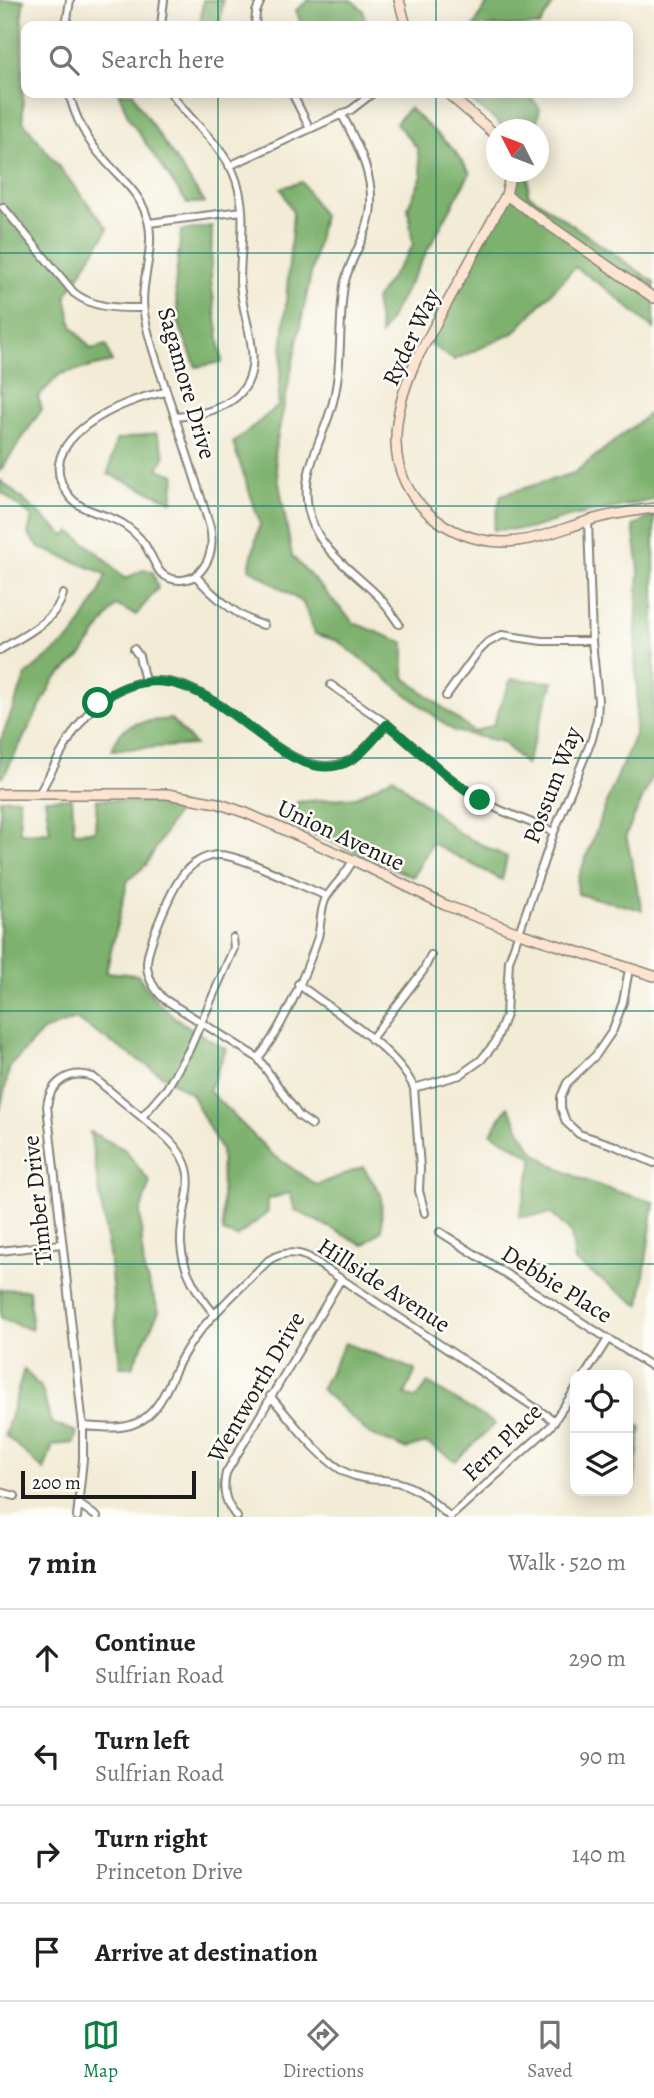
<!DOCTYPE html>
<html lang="en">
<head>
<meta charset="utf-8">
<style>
	body { margin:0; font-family:Alegreya,serif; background:#f6f6f6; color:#202124 }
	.controls { position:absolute; right:21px; bottom:21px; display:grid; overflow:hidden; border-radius:14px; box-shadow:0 4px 18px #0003 }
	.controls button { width:63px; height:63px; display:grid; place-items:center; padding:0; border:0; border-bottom:2px solid #e0e0e0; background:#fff; color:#202124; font:35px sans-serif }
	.compass { position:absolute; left:486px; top:119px; width:63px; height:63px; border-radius:50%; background:#fff; box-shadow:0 4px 18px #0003; rotate:312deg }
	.scale { position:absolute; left:21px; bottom:18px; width:175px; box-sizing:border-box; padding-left:7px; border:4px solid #1c1c1c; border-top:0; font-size:19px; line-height:24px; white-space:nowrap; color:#1c1c1c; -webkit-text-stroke:5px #fdfcf7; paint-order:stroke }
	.stop { position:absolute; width:21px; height:21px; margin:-16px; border:5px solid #0b8043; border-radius:50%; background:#fff }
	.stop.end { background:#0b8043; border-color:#fff; box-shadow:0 2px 7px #0008 }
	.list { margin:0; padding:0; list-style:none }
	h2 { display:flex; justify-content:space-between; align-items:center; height:91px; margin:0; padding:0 28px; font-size:30px }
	h2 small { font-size:23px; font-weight:400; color:#757577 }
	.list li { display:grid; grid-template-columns:46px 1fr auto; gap:21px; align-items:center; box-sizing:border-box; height:98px; padding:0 28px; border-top:2px solid #e0e0e0 }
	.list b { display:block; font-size:26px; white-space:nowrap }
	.list p { margin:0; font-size:23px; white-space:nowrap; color:#757577 }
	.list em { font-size:23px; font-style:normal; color:#757577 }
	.icon { flex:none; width:38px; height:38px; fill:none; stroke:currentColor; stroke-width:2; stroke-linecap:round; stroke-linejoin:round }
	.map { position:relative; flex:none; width:654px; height:1517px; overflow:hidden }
	.search { position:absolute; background:#fff; box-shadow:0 4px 18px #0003; left:21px; right:21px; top:21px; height:77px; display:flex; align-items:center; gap:18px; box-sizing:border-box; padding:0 24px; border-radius:14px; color:#757577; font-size:26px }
	.sheet { height:483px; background:#fff }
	nav { display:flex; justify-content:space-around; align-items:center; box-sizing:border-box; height:98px; border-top:2px solid #e0e0e0; background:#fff; font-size:19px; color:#757577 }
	nav a { display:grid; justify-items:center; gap:4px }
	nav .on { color:#0b8043 }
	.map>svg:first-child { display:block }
</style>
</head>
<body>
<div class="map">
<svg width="654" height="1517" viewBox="0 0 654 1517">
	<rect width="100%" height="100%" fill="#fdfcf7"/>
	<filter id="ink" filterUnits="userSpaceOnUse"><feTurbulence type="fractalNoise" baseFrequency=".0143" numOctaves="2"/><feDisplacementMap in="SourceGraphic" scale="14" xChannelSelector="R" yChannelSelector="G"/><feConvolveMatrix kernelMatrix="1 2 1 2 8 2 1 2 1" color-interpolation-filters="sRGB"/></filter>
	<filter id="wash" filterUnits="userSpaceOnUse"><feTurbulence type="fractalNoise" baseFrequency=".00686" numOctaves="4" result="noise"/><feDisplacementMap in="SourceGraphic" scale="28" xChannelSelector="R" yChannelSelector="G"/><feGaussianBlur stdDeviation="1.57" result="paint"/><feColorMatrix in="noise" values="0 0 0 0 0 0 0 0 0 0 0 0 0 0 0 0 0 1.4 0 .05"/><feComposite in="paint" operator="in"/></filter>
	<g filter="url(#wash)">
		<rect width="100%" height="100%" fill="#f2ebd5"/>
		<path fill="#7db16d" stroke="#4c6644" stroke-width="2" d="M0 0H24L22 12 23 121 108 229 66 296 72 326 91 349 106 345 112 362 60 374 38 397 42 409 0 471Z
			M203 0H223L220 26H200Z
			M309 0H351L363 10 366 26H302L296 10Z
			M489 0H556L539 26H474Z
			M119 93H133L140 107 205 203H187L129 119Z
			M461 93H528L540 109 535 129H503L499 123Z
			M409 108 454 150 470 173 381 335 375 300 413 246 408 207 422 176 417 148 396 123Z
			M516 172H529L528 194 654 282V329L608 290 575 267 514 333 454 360 427 342 516 186Z
			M302 182 323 216 274 454 292 556 354 623 404 643V677L474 732 493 725 511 679 553 682 526 765 503 742 454 731 338 641 315 634 303 603 249 568 260 523 233 443 278 406 293 213 281 188Z
			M212 226 211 280 222 362 196 367 179 324 175 286 181 231Z
			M654 410V500L568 517 529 529 493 530 501 495 574 473Z
			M156 433 165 455 158 469 175 475 172 501 108 474 116 440Z
			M0 480 65 536 71 532 104 558 125 579 145 569 153 572 158 588 136 615 116 605 81 656 54 680 3 777H0V742L26 675 73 636 99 594 106 574 40 548 28 534 32 517 0 491Z
			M654 515V773L626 835 642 910 578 894 577 882 609 796 635 735 637 694 635 651 639 570 633 526Z
			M171 719 195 745 112 750C121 720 145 721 171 719Z
			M393 777 460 834 507 857 502 880 432 843 413 877 296 827 297 802 356 797Z
			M19 798 20 833 50 832 45 799 72 798 74 832 95 831 97 799 181 805 146 865 128 880 106 972 138 975C160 1013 189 1028 226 1049L209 1091 272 1154 316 1185 363 1167 381 1194 382 1230 364 1245 295 1210 290 1193 268 1199V1212L237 1237 223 1232 221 1150 191 1094 75 1019 43 1031 10 1066 0 1110V799Z
			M508 1106C515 1118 521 1133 529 1145 550 1174 621 1193 654 1202L640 1306 575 1262 571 1233 552 1214 519 1217 534 1158 491 1133Z
			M90 1132 124 1149 150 1182 140 1213 144 1271 159 1311 132 1367H120L109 1254Z
			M0 1289 29 1290 32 1330 1 1319Z
			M345 1343 416 1370 405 1394 416 1399 428 1383 495 1424 456 1461 426 1443 406 1449 369 1434 321 1389Z
			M24 1369 42 1389 51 1423 77 1432 74 1443 53 1445 44 1470 5 1435Z
			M628 1419 641 1427 633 1492 628 1490Z"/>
	</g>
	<g filter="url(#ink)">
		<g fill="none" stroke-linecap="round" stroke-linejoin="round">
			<g stroke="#878478" stroke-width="10">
				<path id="street" d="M66 26 70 0
					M161 26 164 0
					M255 26 256 12 261 0
					M69 93C75 117 86 139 103 158 119 177 140 193 147 217 157 248 139 282 144 313 148 339 158 364 166 390 181 435 196 481 210 527 213 541 212 556 203 568 193 582 174 584 161 573 156 567 154 561 150 554 145 543 136 533 126 526 109 513 84 514 70 497 25 441 126 397 167 392
					M171 93C189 121 219 141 233 172 249 208 240 245 240 282 241 306 250 327 252 350 258 400 215 414 175 417
					M292 93 310 129
					M342 115C360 148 380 187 367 226 361 246 348 264 344 285 338 324 343 363 333 402 323 442 296 475 311 519 322 553 356 573 380 598 387 606 393 616 399 624
					M229 166 351 110 373 93
					M3 207 74 293C95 309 118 308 143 308
					M149 223 242 211
					M196 576C210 593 242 621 264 625
					M134 649 139 656 145 681
					M0 650C22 636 56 622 63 594
					M331 685 387 724 446 775 480 800 500 810 554 832
					M446 696 477 653 487 643 502 635 542 641H592
					M39 794C55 766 70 731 93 708 103 698 115 691 129 686 212 653 276 788 344 763 362 756 374 738 387 724
					M629 969 623 1002 613 1030 596 1055 567 1083 561 1097V1108L566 1122 579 1134 613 1145 654 1163
					M298 984C332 1010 397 1049 414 1088L420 1168 419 1191 425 1213
					M371 1039 423 971 431 955
					M258 1058C282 1030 306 973 318 937 321 925 320 912 325 900 332 886 346 876 353 860
					M414 1088 460 1075 481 1060 495 1043 506 1015 509 961 554 832 592 739 597 719 598 700 592 641 588 521
					M142 1117 167 1088 189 1050 234 948 233 938
					M312 1125 299 1116 258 1058 164 999C155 990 148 979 147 966 146 947 172 887 185 872 193 863 205 856 217 855 239 853 303 888 327 896
					M440 1232 654 1368
					M0 1251 61 1244
					M585 1375 608 1339
					M270 1396C292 1420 319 1459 347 1473 362 1480 375 1479 390 1481 415 1484 432 1501 450 1517
					M83 1426C103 1427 124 1431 142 1420 165 1405 171 1374 185 1352 203 1322 243 1285 269 1260 282 1252 294 1251 308 1257L555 1421
					M0 1492 15 1496
					M79 1504 97 1517
					M77 1517 83 1459V1426L47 1106C50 1082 70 1069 93 1077L167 1138C207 1177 179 1200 181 1244 183 1272 198 1294 215 1315
					M237 1517C225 1503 222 1490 226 1473L341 1279
					M450 1517 550 1427 575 1390"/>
			</g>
			<g stroke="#878478" stroke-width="12">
				<path id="secondary" d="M399 0 406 26
					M447 93 496 135
					M511 172 506 195 416 360C405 385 395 415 396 443 397 500 447 541 502 542 534 542 561 529 591 520 611 514 633 511 654 508
					M506 195 654 298
					M0 794H167L217 803 246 813 353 860 445 905 519 933 654 976"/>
			</g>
			<use href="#street" stroke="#fff" stroke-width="6"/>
			<use href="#secondary" stroke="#fde4d1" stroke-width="9"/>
		</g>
	</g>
	<g fill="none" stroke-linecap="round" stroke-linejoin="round" filter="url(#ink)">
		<path stroke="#0b8043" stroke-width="9" d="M98 703C207 620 276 807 353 759 366 750 377 735 387 724L446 775 480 800"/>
	</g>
	<path fill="none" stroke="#0f766e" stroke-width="2" stroke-opacity="0.55" d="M218 0V26M436 0V26M218 93V1517M436 93V1517M0 253H654M0 506H654M0 758H654M0 1011H654M0 1264H654"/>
	<g text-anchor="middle" stroke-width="5" stroke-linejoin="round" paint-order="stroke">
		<g font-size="24" fill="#1c1c1c" stroke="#fdfcf7">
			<text transform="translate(411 337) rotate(-65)" y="8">Ryder Way</text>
			<text transform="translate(187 383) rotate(74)" y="8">Sagamore Drive</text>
			<text transform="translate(552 785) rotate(-69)" y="8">Possum Way</text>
			<text transform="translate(341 835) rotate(25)" y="8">Union Avenue</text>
			<text transform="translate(37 1200) rotate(-96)" y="8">Timber Drive</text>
			<text transform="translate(557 1284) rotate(32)" y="8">Debbie Place</text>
			<text transform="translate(384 1285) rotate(33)" y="8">Hillside Avenue</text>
			<text transform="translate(256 1387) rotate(-60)" y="8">Wentworth Drive</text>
			<text transform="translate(502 1442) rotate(-44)" y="8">Fern Place</text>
		</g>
	</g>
</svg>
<div class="controls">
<button><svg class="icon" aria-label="locate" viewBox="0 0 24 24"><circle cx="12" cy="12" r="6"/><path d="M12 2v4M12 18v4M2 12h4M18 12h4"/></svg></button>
<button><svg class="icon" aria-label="layers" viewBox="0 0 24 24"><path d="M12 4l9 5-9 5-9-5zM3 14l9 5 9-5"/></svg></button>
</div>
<svg class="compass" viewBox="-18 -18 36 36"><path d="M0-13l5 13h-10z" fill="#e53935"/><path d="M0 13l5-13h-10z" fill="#757577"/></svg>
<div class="scale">200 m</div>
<div class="stop" style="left:98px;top:703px"></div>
<div class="stop end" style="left:480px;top:800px"></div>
<div class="search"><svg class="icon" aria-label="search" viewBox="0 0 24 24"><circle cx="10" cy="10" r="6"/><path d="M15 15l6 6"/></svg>Search here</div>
</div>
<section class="sheet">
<h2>7 min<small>Walk · 520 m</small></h2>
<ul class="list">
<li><svg class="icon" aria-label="ahead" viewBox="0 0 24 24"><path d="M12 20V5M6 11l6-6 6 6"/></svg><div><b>Continue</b><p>Sulfrian Road</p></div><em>290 m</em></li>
<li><svg class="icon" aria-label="left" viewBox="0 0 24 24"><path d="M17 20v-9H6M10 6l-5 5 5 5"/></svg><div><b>Turn left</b><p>Sulfrian Road</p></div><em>90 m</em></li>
<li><svg class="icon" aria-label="right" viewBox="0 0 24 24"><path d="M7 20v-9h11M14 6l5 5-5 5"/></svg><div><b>Turn right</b><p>Princeton Drive</p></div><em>140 m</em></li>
<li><svg class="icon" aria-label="arrive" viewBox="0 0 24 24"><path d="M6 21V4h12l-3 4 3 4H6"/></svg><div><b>Arrive at destination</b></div></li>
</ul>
</section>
<nav>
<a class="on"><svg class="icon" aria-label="map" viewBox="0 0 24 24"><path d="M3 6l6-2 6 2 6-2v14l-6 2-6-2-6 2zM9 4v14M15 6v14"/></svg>Map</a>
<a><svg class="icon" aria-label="directions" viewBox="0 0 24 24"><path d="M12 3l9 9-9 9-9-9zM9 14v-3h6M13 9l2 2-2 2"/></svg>Directions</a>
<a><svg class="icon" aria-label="saved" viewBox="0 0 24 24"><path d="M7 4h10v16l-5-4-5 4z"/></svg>Saved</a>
</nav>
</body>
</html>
